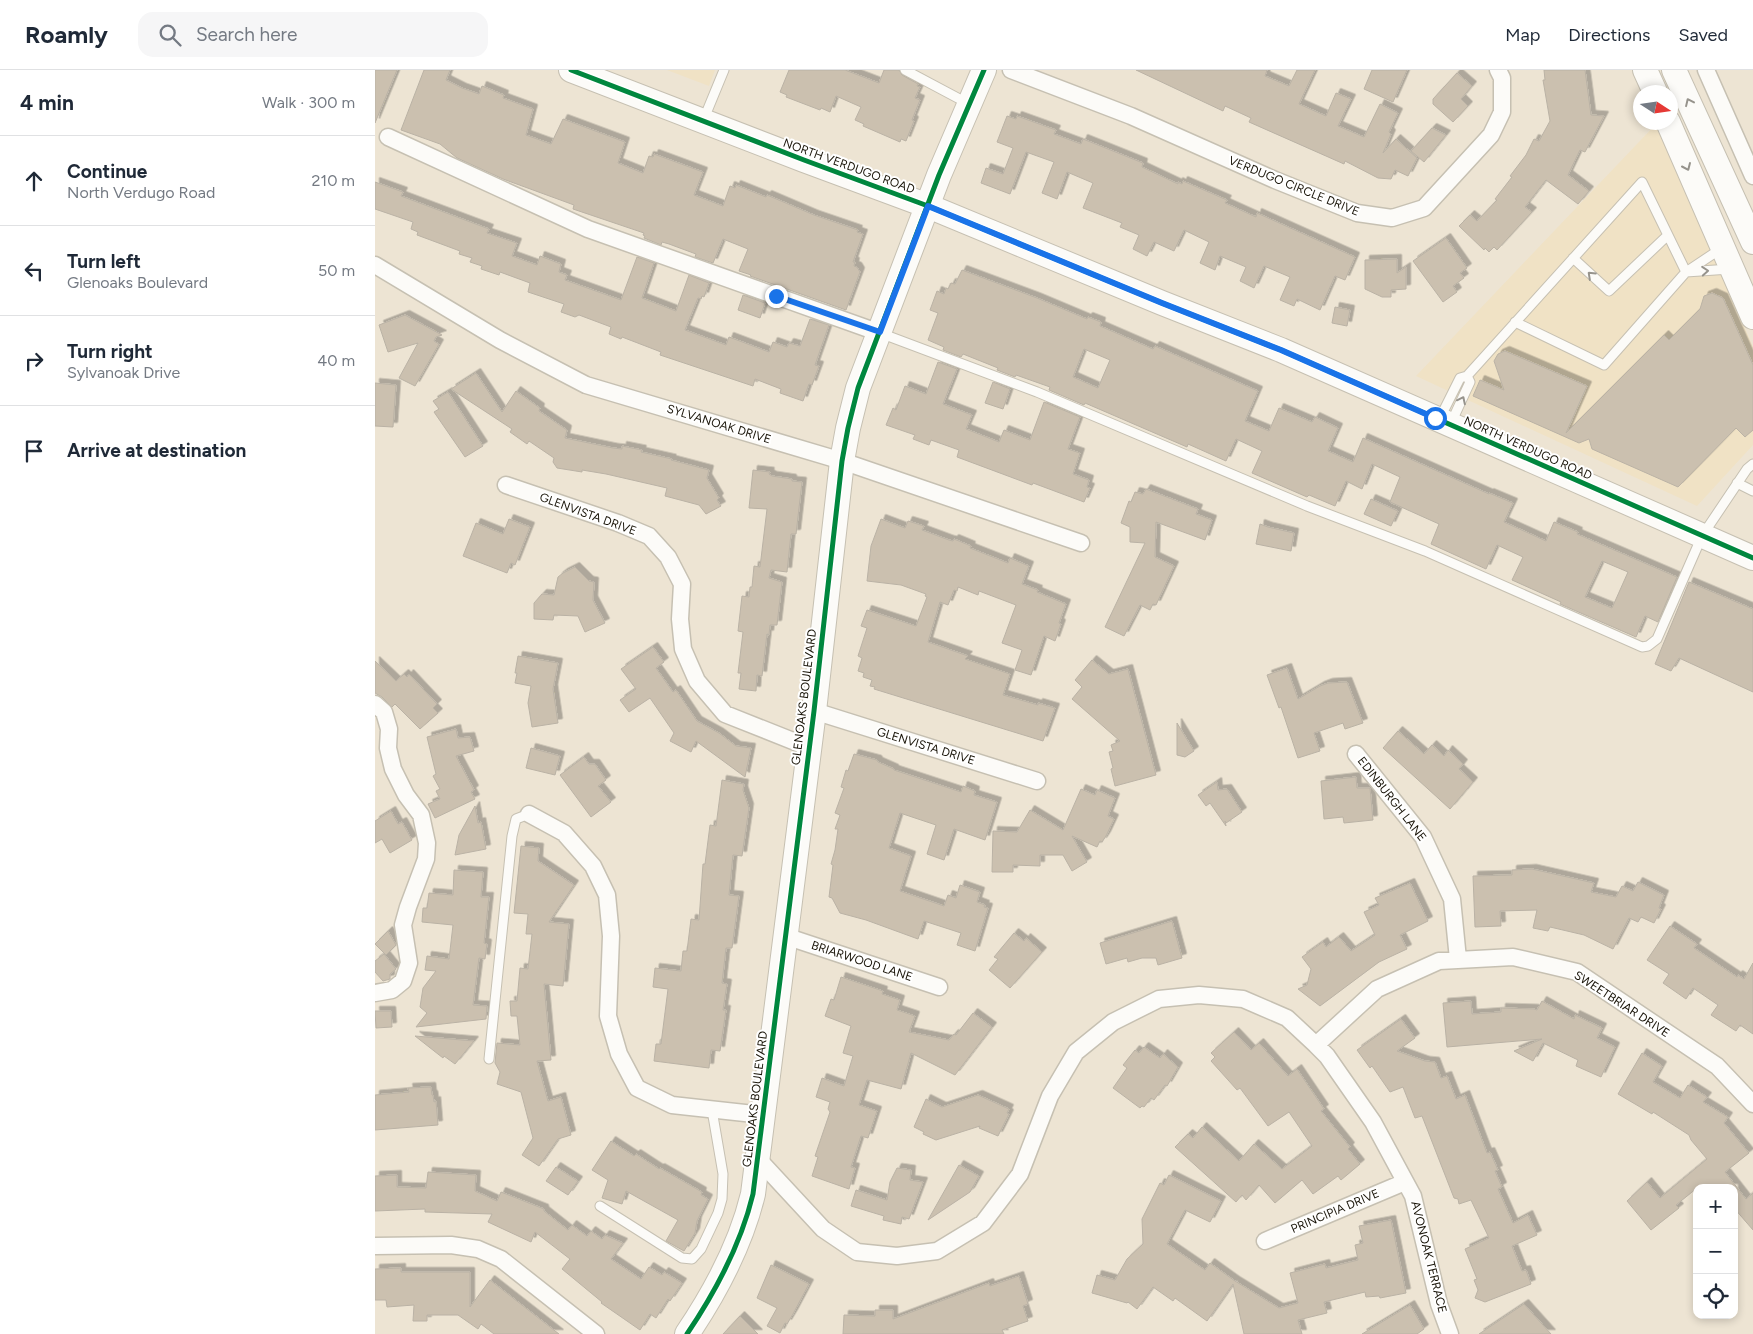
<!DOCTYPE html>
<html lang="en">
<head>
<meta charset="utf-8">
<style>
	body { margin:0; font-family:Figtree,sans-serif; background:#f6f6f7; color:#1f2937 }
	.controls { position:absolute; right:15px; bottom:15px; display:grid; overflow:hidden; border-radius:10px; box-shadow:0 2px 8px #0003 }
	.controls button { width:45px; height:45px; display:grid; place-items:center; padding:0; border:0; border-bottom:1px solid #e0e1e3; background:#fff; color:#1f2937; font:25px sans-serif }
	.compass { position:absolute; left:1258px; top:15px; width:45px; height:45px; border-radius:50%; background:#fff; box-shadow:0 2px 8px #0003; rotate:102deg }
	.stop { position:absolute; width:15px; height:15px; margin:-11px; border:4px solid #1a73e8; border-radius:50%; background:#fff }
	.stop.end { background:#1a73e8; border-color:#fff; box-shadow:0 1px 5px #0008 }
	.list { margin:0; padding:0; list-style:none }
	h2 { display:flex; justify-content:space-between; align-items:center; height:65px; margin:0; padding:0 20px; font-size:21px }
	h2 small { font-size:16px; font-weight:400; color:#747a83 }
	.list li { display:grid; grid-template-columns:32px 1fr auto; gap:15px; align-items:center; box-sizing:border-box; height:90px; padding:0 20px; border-top:1px solid #e0e1e3 }
	.list b { display:block; font-size:19px; white-space:nowrap }
	.list p { margin:0; font-size:16px; white-space:nowrap; color:#747a83 }
	.list em { font-size:16px; font-style:normal; color:#747a83 }
	.icon { flex:none; width:28px; height:28px; fill:none; stroke:currentColor; stroke-width:2; stroke-linecap:round; stroke-linejoin:round }
	.map { position:relative; flex:none; width:1378px; height:1264px; overflow:hidden }
	header { display:flex; align-items:center; gap:30px; box-sizing:border-box; height:70px; padding:0 25px; background:#fff; border-bottom:1px solid #e0e1e3 }
	header strong { font-size:24px }
	nav { display:flex; gap:28px; margin-inline-start:auto; font-size:18px }
	.search { width:350px; height:45px; background:#f6f6f7; display:flex; align-items:center; gap:12px; box-sizing:border-box; padding:0 18px; border-radius:15px; color:#747a83; font-size:19px }
	main { display:flex }
	aside { flex:1; background:#fff }
	.map>svg:first-child { display:block }
</style>
</head>
<body>
<header>
<strong>Roamly</strong>
<div class="search"><svg class="icon" aria-label="search" viewBox="0 0 24 24"><circle cx="10" cy="10" r="6"/><path d="M15 15l6 6"/></svg>Search here</div>
<nav><a>Map</a><a>Directions</a><a>Saved</a></nav>
</header>
<main>
<aside>
<h2>4 min<small>Walk · 300 m</small></h2>
<ul class="list">
<li><svg class="icon" aria-label="ahead" viewBox="0 0 24 24"><path d="M12 20V5M6 11l6-6 6 6"/></svg><div><b>Continue</b><p>North Verdugo Road</p></div><em>210 m</em></li>
<li><svg class="icon" aria-label="left" viewBox="0 0 24 24"><path d="M17 20v-9H6M10 6l-5 5 5 5"/></svg><div><b>Turn left</b><p>Glenoaks Boulevard</p></div><em>50 m</em></li>
<li><svg class="icon" aria-label="right" viewBox="0 0 24 24"><path d="M7 20v-9h11M14 6l5 5-5 5"/></svg><div><b>Turn right</b><p>Sylvanoak Drive</p></div><em>40 m</em></li>
<li><svg class="icon" aria-label="arrive" viewBox="0 0 24 24"><path d="M6 21V4h12l-3 4 3 4H6"/></svg><div><b>Arrive at destination</b></div></li>
</ul>
</aside>
<div class="map">
<svg width="1378" height="1264" viewBox="0 0 1378 1264">
	<defs>
		<filter id="shadow"><feDropShadow dx="4.5" dy="-4.5" stdDeviation="0" flood-color="#0004"/></filter>
	</defs>
	<rect width="100%" height="100%" fill="#ede4d3"/>
	<path fill="#f0e2c5" d="M292 0H340L334 16Z
		M1282 53 1378 277V375L1322 436 1041 306Z"/>
	<path fill="#cbc0af" stroke="#bab2a5" fill-rule="evenodd" filter="url(#shadow)" d="M0 0H22L0 53Z
		M49 0H75L71 10 87 18 104 24 107 16 129 25 128 28 158 39 151 65 176 74 188 49 250 72 243 93 268 103 274 86 278 87 279 84 328 102 319 125 348 136 355 116 360 118 361 115 391 127 392 125 439 145 483 160 482 162 488 164 478 192H480L479 196 482 197 485 202 471 240 375 206 376 205 364 201 373 179 348 169 338 193 320 187 321 184 294 174 287 172 286 175 269 168 270 166 268 165 269 163 198 139 199 135 128 109 82 88 65 74 26 60Z
		M414 0H470L504 13 509 0H524L527 5 543 14 542 16 545 17 540 28 545 30 537 50 539 51 531 71 526 69 525 72 488 56 489 54 480 50 486 37 461 26 455 42 446 38 445 40 411 27 412 25 405 22Z
		M761 0H892L890 6 914 16 922 0H940L924 34 951 46 961 23 976 29 963 56 989 67 1005 34 1023 43 1014 62 1016 64 1008 83 1021 69 1042 88 1033 106 1020 100 1016 109 1003 108 970 91 969 94 874 52 876 48 850 36 848 41Z
		M997 0H1032L1018 32 989 19Z
		M1169 0H1210L1216 45 1229 46 1210 82 1205 80 1193 105 1214 121 1203 134 1171 110 1150 137 1157 142 1122 180 1119 177 1114 182 1110 178 1109 180 1084 156 1095 145 1102 151 1122 130 1120 129 1137 107 1135 106 1151 85 1159 69 1164 71 1175 51 1168 10H1170Z
		M1082 3 1097 16 1086 29 1093 36 1078 52 1058 34V29Z
		M632 46 641 49 642 46 681 60 679 64 706 74 708 69 768 93 767 97 803 114V112L807 114 808 111 852 130 850 133 881 147 882 143 980 187 970 210 960 206 945 240 922 229 919 236 905 230 915 207 889 196 879 218 865 211 871 197 845 186 840 200 825 193 834 172 809 160 799 181 779 172 772 186 758 179 764 165 745 157 747 153 708 138 718 113 692 102 682 129 667 123 679 92 651 82 635 124 606 113 611 98 628 104 638 78 622 72Z
		M1057 58 1071 65 1049 92 1036 81Z
		M0 112 28 122 26 126 114 159 112 163 142 173 137 186 162 195 165 186 186 194 184 202 192 205 190 210 246 230 262 187 279 193 267 228 301 241 314 205 334 213 329 227 327 226 326 229 323 228 310 260 351 275 354 267 394 282 398 272 412 277 414 273 425 276 435 249 454 255 440 295 444 296 437 315 434 314 428 331 405 323 406 319 380 309 378 316 285 285 286 282 247 267 246 269 234 264 236 257 204 245 200 247 186 242 189 234 153 222 155 213 125 202 124 205 106 199 107 196 95 192 97 188 84 184 85 181 42 165 43 162 36 159 38 152 0 139Z
		M1071 168 1092 198 1085 203 1089 208 1078 216 1082 222 1068 232 1038 191Z
		M1022 189V203L1031 197V219L1016 220V227H1007L990 219V190Z
		M587 200 662 228 712 249 713 247 726 252 725 256 778 279 780 276 883 321 870 351 894 361 904 338 937 352 940 347 963 358 953 381 978 392 988 368 1114 424V423L1138 433 1129 452 1171 471 1179 452 1203 462 1202 464 1302 507 1283 552 1270 546 1261 567 1185 534 1186 532 1137 510 1148 487 1122 475 1111 499 1056 474 1064 454 1015 432 1025 407 997 394 987 419 971 411 960 436 934 425 932 427 877 403 887 381 861 369 851 391 813 374 812 377 710 333 709 335 674 320 675 317 641 305 640 307 622 300 623 298 588 284 586 287 568 280 569 277 553 270 563 243 555 240 562 221 569 224 571 218 573 219 576 213 580 214ZM709 279 735 290 723 318 698 307ZM1227 491 1253 502 1237 538 1210 527Z
		M1337 223 1348 228 1378 295V360L1370 367 1361 358 1303 417 1217 379 1214 369 1204 373 1098 326 1105 310 1129 320 1119 291 1123 284 1130 281 1212 316 1191 363 1289 265 1294 270 1325 239 1329 226Z
		M368 225 390 233 385 248 363 240Z
		M960 237 975 240 972 256 957 253Z
		M30 245 67 265 61 267 59 271 64 274 40 316 24 308 43 273 13 282 4 255Z
		M563 292 582 299 568 334 597 345 591 359 624 372 629 360 655 370 669 332 705 347 693 379 705 383 698 404 714 410 712 417 715 418 709 432 658 413 657 415 582 387 584 380 556 370 554 375 538 369 540 365 511 355 518 338 521 340 530 316 551 324Z
		M101 303 127 342 141 321 165 338 164 341 192 360 190 368 238 378 247 379V376L267 380 266 382 297 389 296 390 334 400 332 408 344 428 342 430 346 436 331 444 324 435 290 426 292 418 231 404 207 400V402L182 398 178 392 179 388 154 371 152 374 135 362 137 359 76 319Z
		M618 312 635 319 628 339 610 333Z
		M0 313 21 315 18 357 0 356Z
		M73 322 108 376 90 387 59 342 64 339 58 331Z
		M378 400 395 402 394 404 397 406 417 409V411L427 412 421 464H416L412 502 396 500 394 508 407 512 402 555H395L394 565 392 564 387 606 382 605 381 621 364 619 366 603H363L368 562 363 561 367 526 374 527 375 517H377L379 496 385 497 392 439 374 438Z
		M771 419 823 439 821 444 837 450 830 470 781 452 780 487 799 496 781 535 778 534 775 540 765 535 749 566 730 557 770 473 755 472V457L746 453 754 431 756 432 760 422 768 424Z
		M996 429 1023 441 1016 456 989 444Z
		M134 449 155 457 140 495 136 493 132 503 88 486 101 453 128 464Z
		M506 449 530 458 533 451 549 456 547 460 574 470 578 471 579 469 596 476 595 478 633 493 635 488 654 496 647 514 663 520 662 522 691 534 684 553 686 554 680 571 669 566 656 605 640 600 647 580 627 573 641 535 604 521 603 525 583 517 582 521 579 520 573 535 565 532 553 572 593 586 590 589 635 604 628 625 663 635V633L680 638 668 671 499 619 500 617 495 616 497 610 488 607 489 603 483 601 487 588 483 586 492 558 486 556 492 540 541 556 552 527 550 526 551 524 526 515 492 511 496 476Z
		M885 454 893 457 919 463 916 481 881 474Z
		M200 497 214 511 219 512 218 530 230 553 210 562 203 546 179 545 178 550 159 549V533L167 524 179 525 183 507 188 503Z
		M1314 512 1378 539V622L1304 588 1296 601 1280 594Z
		M278 577 289 592 281 598 298 622 301 620 322 651 344 663 361 676 376 678 370 707 321 671 316 682 295 671 299 663 275 628 254 642 245 630 261 619 246 599Z
		M143 586 183 593 178 619 183 653 157 657 153 633 156 616 140 613 142 603H140Z
		M717 590 734 604 753 599 781 705 740 716 736 699 738 698 734 682 738 681 736 675 745 671 697 629 707 617 700 610Z
		M0 591 21 611 29 604 32 607 34 604 62 634 58 638 63 643 45 659 20 634 17 637 7 627 0 623Z
		M912 598 923 629 945 616 953 613 972 612 988 653 970 659 968 653 939 663 945 681 923 688 906 637 904 638 892 605Z
		M802 653 819 681 810 687 802 685Z
		M81 659 83 668 95 667 99 681 81 686 99 720 96 722 100 729 60 748 53 734 65 729 61 721 65 719 58 706 61 704 52 667Z
		M1023 661 1049 684 1057 675 1069 686 1073 680 1088 694 1084 699 1098 712 1075 739 1008 678Z
		M156 678 185 686 180 705 151 698Z
		M479 684 502 690 503 692 519 699V700L586 722 588 716 600 721 599 725 622 732 610 770 579 759 569 790 552 784 561 755 525 743 514 778 536 786 525 821 569 836 573 825 581 828 585 815 605 822 602 832 610 835 609 837 613 838 600 881 582 875 586 863 549 851 543 869 491 850 465 843 457 828 454 827 458 795 456 794 460 780 463 759H460L465 745 460 743 469 718 466 717 471 700 473 701Z
		M209 687 214 694H220L231 710 223 716 236 732 216 747 185 705Z
		M981 707 982 718H995L998 750 969 753 968 747 949 749 946 711Z
		M347 710 369 714 368 720 374 738 367 786 358 785 354 825 364 826 357 878H351L347 913 352 914 348 940H351L345 981 336 980 334 998 279 991 281 974H286L293 919 278 917 280 898 306 901 308 881H312L316 849 324 850 328 794H330L335 755 341 756Z
		M842 712 843 720 852 719 867 742 851 753 850 751 851 756 835 733 831 736 823 725Z
		M706 719 720 725 722 720 740 728 733 746 739 749 731 766 727 772 725 771 722 777 697 766 712 792 697 801 688 785H665V796L638 795V802H617L618 761 642 762 655 740 688 760Z
		M100 736 103 753 106 752 111 779 80 785 84 765Z
		M16 741 23 754 27 752 37 770 15 783 7 769 0 773V751Z
		M146 776 164 778 163 791 199 815 174 852 194 854 188 916 169 914 176 990 162 991 173 1031 186 1027 196 1065 183 1069 164 1096 147 1085 158 1068 146 1022 122 1014 125 1002 120 993 122 973 145 975 142 946H136L135 931H142L145 898 153 899 157 864H151L153 844 139 843Z
		M1157 799 1219 813 1216 822 1241 827 1247 816 1258 821 1263 812 1289 825 1284 838 1286 839 1279 853 1266 847 1263 852 1254 848 1238 879 1209 865 1175 857 1173 861 1158 858 1162 840 1125 841 1126 856 1100 857 1098 806 1137 805V800Z
		M79 800 108 802 106 827H114L109 873 112 874 110 889 104 888 98 935 112 936 111 949 41 957 52 943 45 937 48 918 61 901 50 900 52 886 74 889 78 855 47 852 48 838H52L54 823 78 825Z
		M1035 813 1053 851 1025 865 1032 879 1004 892 945 936 923 919 932 915 936 899 927 887 948 872 951 877 964 867 976 881 1000 865 989 842 1004 835 1000 828Z
		M797 851 807 888 783 895 781 888H767L753 892 752 888 731 894 725 873Z
		M1295 856 1322 874 1319 878 1362 907 1363 905 1369 909 1378 893V964L1365 955 1361 961 1336 945 1343 935 1318 918 1311 929 1288 913 1294 904 1272 890Z
		M13 861 21 875 11 885 0 874Z
		M639 863 649 871 651 868 667 882 635 918 614 900 623 889 619 887Z
		M9 884 21 899 15 904V909L8 911 0 902V891Z
		M466 907 508 921 507 924 525 930 522 940 540 946 534 962 574 970 579 964 581 965 598 943 617 957 580 1005 536 983 526 1019 492 1010 484 1035 502 1041 493 1068 486 1066 476 1097 480 1098 474 1119 437 1106 443 1087 440 1086 455 1042 453 1039 455 1032 441 1027 447 1008 469 1016 478 986 468 983 476 956 450 946 456 929 459 930Z
		M1096 931 1097 944 1126 942V938L1159 939 1162 940 1167 931 1199 949 1200 945 1227 958 1222 968 1240 977 1226 1007 1201 996 1203 990 1168 973 1158 991 1139 981 1167 969 1072 977 1068 933Z
		M0 941H16L17 957 1 958Z
		M1026 949 1040 968 1022 981 1050 991 1060 992 1066 1008 1072 1006 1081 1029 1090 1025 1112 1083 1115 1082 1123 1100 1120 1101 1127 1117 1123 1119 1138 1153 1153 1145 1162 1165 1137 1176 1147 1201 1151 1200 1156 1214 1110 1232 1100 1228 1103 1220 1099 1210 1102 1209 1090 1179 1114 1168 1096 1130 1084 1134 1083 1129 1079 1128 1047 1046 1040 1048 1028 1017 1015 1022 997 996 995 998 982 980Z
		M859 962 876 980 884 973 913 1006 922 999 949 1039 946 1041 975 1077 973 1079 985 1094 966 1110 963 1106 938 1124 927 1110 900 1133 884 1115 871 1130 867 1125 861 1132 800 1077 813 1064 818 1068 827 1057 864 1091 879 1074 907 1099 937 1076 914 1042 893 1056 865 1018 862 1020 836 991 840 987 836 983Z
		M40 966 99 971 80 994 69 986 68 988Z
		M769 977 785 988 788 984 803 997 792 1016 790 1015 779 1030 776 1028 769 1037 767 1036 765 1038 738 1018 752 998 748 995 760 980 764 983Z
		M1267 983 1287 996 1278 1012 1305 1028 1313 1015 1332 1027 1328 1032 1353 1047 1349 1053 1374 1083 1350 1102 1371 1129 1378 1123V1160L1359 1138V1118H1322L1301 1135 1304 1138 1276 1160 1252 1131 1272 1112 1285 1128 1332 1089 1316 1070 1314 1065 1278 1042 1277 1044 1243 1024Z
		M56 1017 57 1025H58L59 1032 61 1031 63 1055 0 1060V1025L34 1022 33 1018Z
		M603 1025 634 1039 632 1043 634 1044 623 1066 604 1058 605 1056 561 1070 548 1064 549 1062 539 1057 551 1029 567 1037Z
		M236 1071 259 1086 261 1084 284 1099 285 1098 327 1122 326 1125 333 1129 322 1151 320 1163 309 1181 291 1171 303 1150 251 1121 247 1134 227 1128 233 1110 217 1100Z
		M584 1095 604 1106 595 1122 553 1150Z
		M181 1097 203 1111 193 1125 171 1111Z
		M522 1098 536 1100 535 1110 548 1112 534 1149 527 1147 526 1154 508 1150 509 1146 476 1136 481 1120 512 1130 515 1112Z
		M53 1102 101 1105 100 1121 122 1131 126 1122 169 1139V1141L193 1160 197 1155 212 1166 216 1161 227 1169 230 1165 248 1173 236 1189 266 1209 274 1197 287 1205 289 1202 307 1213 295 1231 293 1229 281 1248 275 1244 265 1260 226 1233 227 1232 187 1199 195 1189 160 1162 156 1172 113 1152 117 1144 50 1142V1139L0 1141V1106L22 1105V1117L51 1118Z
		M794 1105 846 1131 835 1152 810 1140 792 1174 830 1200 835 1193 860 1211 904 1238 923 1233 915 1203 950 1194 951 1198 983 1190 980 1175 988 1173 984 1156 1016 1150 1031 1223 1005 1228 1004 1226 991 1227 990 1222 949 1232 952 1243 923 1250 927 1264H869L858 1214 832 1251 800 1228 798 1231 778 1217 762 1239 753 1232 752 1233 717 1223 722 1205 740 1210 752 1189 768 1174 767 1149 785 1113 789 1115Z
		M396 1195 434 1214 418 1244 412 1254 410 1253 405 1263 392 1256 402 1238 382 1228Z
		M26 1198V1202H95V1237L115 1210 184 1264H119L106 1254 103 1259 83 1245H52V1251H38L39 1235 12 1237 11 1230H0V1199Z
		M644 1206 653 1234 648 1236 653 1251 627 1260 629 1264H468L469 1245 500 1246V1240H518V1249L614 1213 615 1216Z
		M1149 1234 1176 1264H1104Z
		M1035 1235 1049 1259 1042 1264H987Z
		M365 1246 383 1264H348Z"/>
	<g fill="none" stroke-linecap="round" stroke-linejoin="round">
		<g stroke="#c6c0b2" stroke-width="11">
			<path id="lane" d="M530 0 594 34
				M328 51 349 0
				M1347 178 1311 202 1355 199
				M1198 188 1234 221 1293 165
				M505 263 662 322 932 436 1050 481 1267 577 1273 576 1282 569 1327 466 1372 399 1378 394
				M1064 350 1085 308 1092 306 1267 112 1311 202 1229 295 1140 252
				M1076 353 1095 312 1092 306
				M1362 413 1378 421
				M114 989 137 766 141 749 154 744
				M225 1136 307 1188 317 1189 326 1179 343 1143 347 1129 348 1104 337 1040"/>
		</g>
		<g stroke="#c6c0b2" stroke-width="19">
			<path id="street" d="M636 0 756 46 900 110 982 143 1017 148 1049 138 1116 65 1127 42V8L1123 0
				M1331 0 1378 106
				M13 67 213 159 505 263
				M0 195 125 270 211 315 467 391 706 473
				M131 415 243 453 274 466 293 487 307 514 305 549 308 579 322 611 350 644 433 677
				M0 634 9 642 14 659 13 678 18 699 31 725 46 745 52 773 51 789 33 837 28 855 34 893 28 911 17 920 0 923
				M439 641 662 711
				M981 684 1048 767 1077 829 1083 889
				M154 744 189 763 218 796 232 825 236 866 233 946 244 984 262 1018 297 1035 388 1045
				M410 866 564 917
				M941 975 1002 919 1064 891 1138 887 1202 902 1342 996 1378 1034
				M384 1090 448 1159 482 1182 522 1186 562 1181 608 1153 645 1104 675 1026 701 982 738 952 784 929 824 925 868 929 912 948 941 975 952 986 998 1052 1038 1126 1064 1234 1075 1264
				M890 1171 1030 1112
				M0 1176 76 1175 103 1179 126 1189 221 1264"/>
		</g>
		<g stroke="#c6c0b2" stroke-width="26">
			<path id="secondary" d="M196 0 429 90 553 136 787 233 906 280 1378 488
				M1270 0 1280 22
				M1299 0 1378 172
				M1293 52 1378 247
				M312 1264C341 1221 366 1174 378 1124L439 641 467 391 473 358 483 318 564 105 609 0"/>
		</g>
		<use href="#lane" stroke="#fcfbf8" stroke-width="9"/>
		<use href="#street" stroke="#fcfbf8" stroke-width="16"/>
		<use href="#secondary" stroke="#fcfbf8" stroke-width="24"/>
		<g stroke="#fff" stroke-width="8">
			<path id="cycleway" d="M196 0 429 90 553 136 787 233 906 280 1378 488
				M312 1264C341 1221 366 1174 378 1124L439 641 467 391 473 358 483 318 564 105 609 0"/>
		</g>
		<use href="#cycleway" stroke="#00873e" stroke-width="5"/>
	</g>
	<defs><path id="oneway-chevron" d="M-2-3.5L2.5 0L-2 3.5" fill="none" stroke-width="1.6" stroke-linecap="round" stroke-linejoin="round" transform="scale(1.25)"/></defs>
	<g stroke="#96938c">
		<use href="#oneway-chevron" transform="translate(1314 32) rotate(-115)"/>
		<use href="#oneway-chevron" transform="translate(1312 97) rotate(66)"/>
		<use href="#oneway-chevron" transform="translate(1330 201) rotate(-4)"/>
		<use href="#oneway-chevron" transform="translate(1216 205) rotate(-137)"/>
		<use href="#oneway-chevron" transform="translate(1087 330) rotate(-64)"/>
	</g>
	<g fill="none" stroke-linecap="round" stroke-linejoin="round">
		<path stroke="#1a73e8" stroke-width="6" d="M401 226 505 262 553 136 787 233 906 280 1060 348"/>
	</g>
	<g text-anchor="middle" stroke-width="4" stroke-linejoin="round" paint-order="stroke">
		<g font-size="12" fill="#191408" stroke="#fff">
			<text transform="translate(474 96) rotate(20)" y="4">NORTH VERDUGO ROAD</text>
			<text transform="translate(919 116) rotate(22)" y="4">VERDUGO CIRCLE DRIVE</text>
			<text transform="translate(344 354) rotate(17)" y="4">SYLVANOAK DRIVE</text>
			<text transform="translate(1153 378) rotate(24)" y="4">NORTH VERDUGO ROAD</text>
			<text transform="translate(213 444) rotate(20)" y="4">GLENVISTA DRIVE</text>
			<text transform="translate(429 627) rotate(-83)" y="4">GLENOAKS BOULEVARD</text>
			<text transform="translate(551 676) rotate(17)" y="4">GLENVISTA DRIVE</text>
			<text transform="translate(1017 729) rotate(52)" y="4">EDINBURGH LANE</text>
			<text transform="translate(487 891) rotate(18)" y="4">BRIARWOOD LANE</text>
			<text transform="translate(1247 934) rotate(33)" y="4">SWEETBRIAR DRIVE</text>
			<text transform="translate(380 1029) rotate(-83)" y="4">GLENOAKS BOULEVARD</text>
			<text transform="translate(960 1141) rotate(-23)" y="4">PRINCIPIA DRIVE</text>
			<text transform="translate(1054 1187) rotate(76)" y="4">AVONOAK TERRACE</text>
		</g>
	</g>
</svg>
<div class="controls">
<button>+</button>
<button>−</button>
<button><svg class="icon" aria-label="locate" viewBox="0 0 24 24"><circle cx="12" cy="12" r="6"/><path d="M12 2v4M12 18v4M2 12h4M18 12h4"/></svg></button>
</div>
<svg class="compass" viewBox="-18 -18 36 36"><path d="M0-13l5 13h-10z" fill="#e53935"/><path d="M0 13l5-13h-10z" fill="#747a83"/></svg>
<div class="stop" style="left:1060px;top:348px"></div>
<div class="stop end" style="left:401px;top:226px"></div>
</div>
</main>
</body>
</html>
